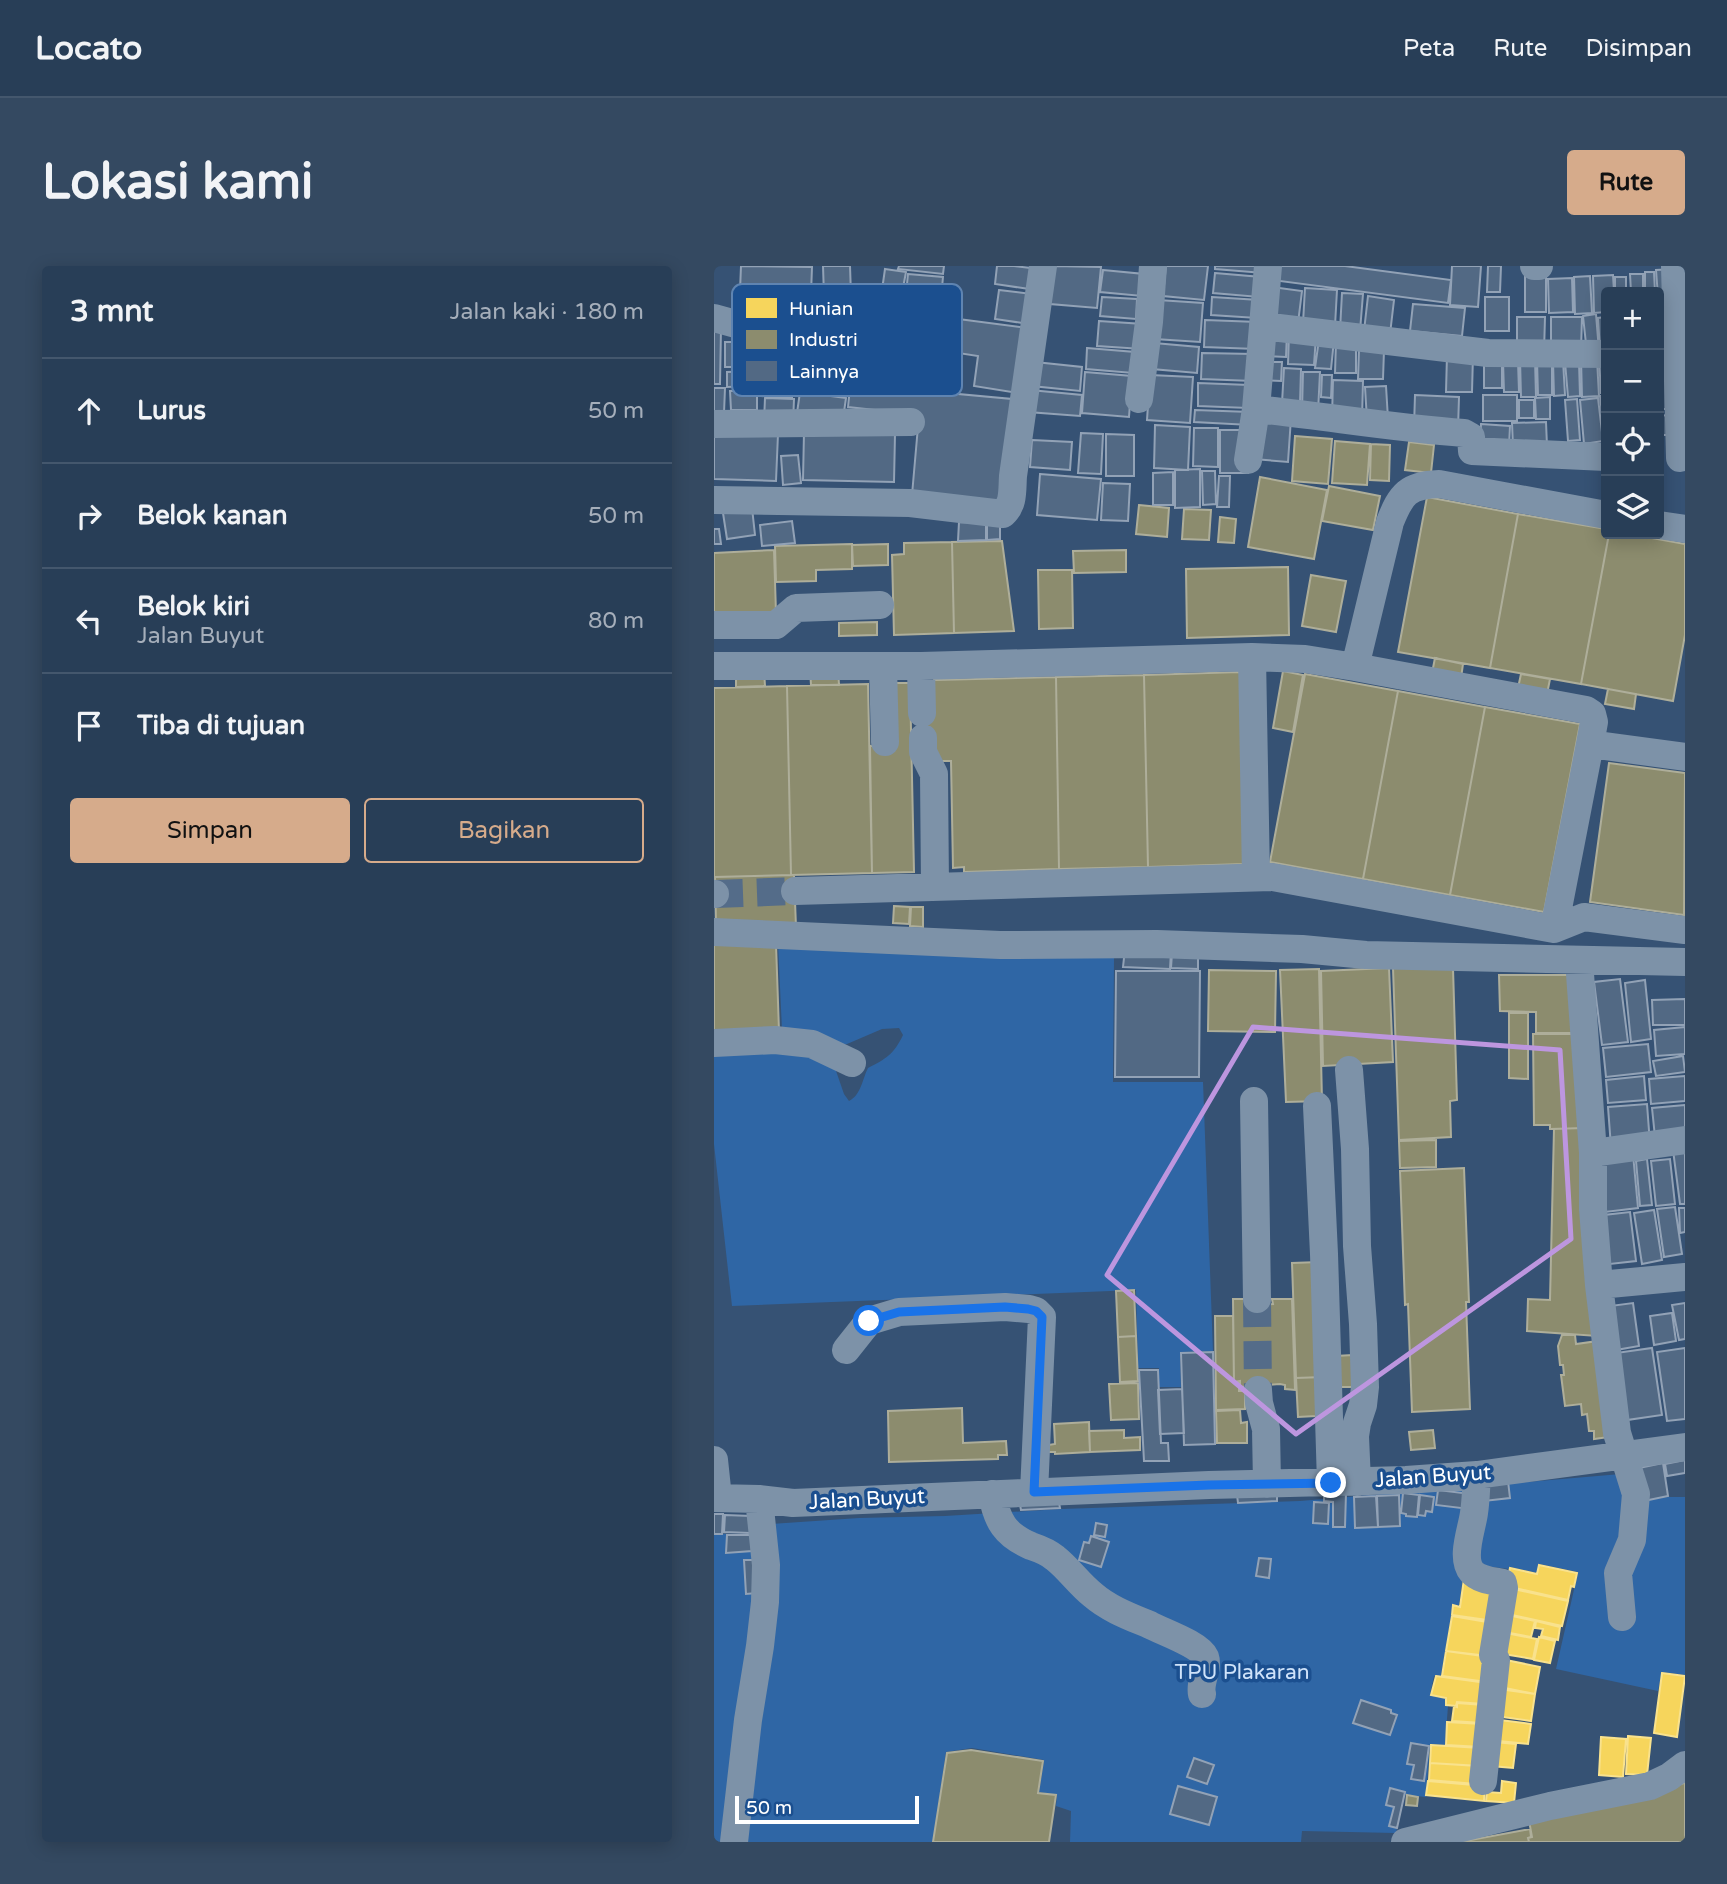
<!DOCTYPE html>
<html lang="id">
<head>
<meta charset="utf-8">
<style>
	body { margin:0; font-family:"Varela Round",sans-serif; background:#344961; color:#f1f3f6 }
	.controls { position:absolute; right:21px; top:21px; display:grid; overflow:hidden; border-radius:7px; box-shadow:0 4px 18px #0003 }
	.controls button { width:63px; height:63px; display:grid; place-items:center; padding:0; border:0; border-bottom:2px solid #44576d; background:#283e57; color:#f1f3f6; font:35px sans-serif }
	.scale { position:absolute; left:21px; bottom:18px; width:184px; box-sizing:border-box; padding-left:7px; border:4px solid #fff; border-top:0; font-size:19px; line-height:24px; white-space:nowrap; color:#fff; -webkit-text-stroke:5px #1b4f8f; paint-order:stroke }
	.stop { position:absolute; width:21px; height:21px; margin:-16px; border:5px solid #1a73e8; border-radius:50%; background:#fff }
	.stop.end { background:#1a73e8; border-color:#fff; box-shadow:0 2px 7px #0008 }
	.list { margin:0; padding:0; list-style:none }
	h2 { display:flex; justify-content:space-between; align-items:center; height:91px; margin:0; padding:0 28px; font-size:30px }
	h2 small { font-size:23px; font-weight:400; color:#a5aeba }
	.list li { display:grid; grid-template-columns:46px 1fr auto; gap:21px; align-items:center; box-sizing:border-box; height:105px; padding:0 28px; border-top:2px solid #44576d }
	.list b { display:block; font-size:26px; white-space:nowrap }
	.list p { margin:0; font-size:23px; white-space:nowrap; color:#a5aeba }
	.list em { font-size:23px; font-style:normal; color:#a5aeba }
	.actions { display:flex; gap:14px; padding:21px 28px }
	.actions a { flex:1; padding:16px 0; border:2px solid #d6ab8b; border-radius:7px; text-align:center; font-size:24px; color:#d6ab8b }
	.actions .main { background:#d6ab8b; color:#111 }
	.icon { flex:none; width:38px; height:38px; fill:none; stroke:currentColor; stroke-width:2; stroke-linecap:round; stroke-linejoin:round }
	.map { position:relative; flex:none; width:971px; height:1576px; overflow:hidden; border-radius:7px }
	header { display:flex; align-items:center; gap:42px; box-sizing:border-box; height:98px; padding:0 35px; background:#283e57; border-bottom:2px solid #44576d }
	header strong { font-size:33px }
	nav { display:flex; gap:38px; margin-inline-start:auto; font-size:24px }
	.intro { display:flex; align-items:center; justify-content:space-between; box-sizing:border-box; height:168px; padding:0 42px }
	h1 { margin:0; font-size:49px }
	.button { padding:18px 32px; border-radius:7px; background:#d6ab8b; color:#111; font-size:24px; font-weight:700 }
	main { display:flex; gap:42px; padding:0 42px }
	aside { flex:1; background:#283e57; border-radius:7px; box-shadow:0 4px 18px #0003 }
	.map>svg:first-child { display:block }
</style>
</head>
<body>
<header>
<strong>Locato</strong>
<nav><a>Peta</a><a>Rute</a><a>Disimpan</a></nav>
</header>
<div class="intro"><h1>Lokasi kami</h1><a class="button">Rute</a></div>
<main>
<aside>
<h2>3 mnt<small>Jalan kaki · 180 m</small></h2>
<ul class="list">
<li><svg class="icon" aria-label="ahead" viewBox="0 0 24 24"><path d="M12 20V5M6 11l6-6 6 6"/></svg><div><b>Lurus</b></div><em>50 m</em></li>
<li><svg class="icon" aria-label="right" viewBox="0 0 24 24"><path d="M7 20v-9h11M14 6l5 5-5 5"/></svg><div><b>Belok kanan</b></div><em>50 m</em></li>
<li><svg class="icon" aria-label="left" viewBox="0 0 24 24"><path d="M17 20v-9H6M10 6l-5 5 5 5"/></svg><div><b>Belok kiri</b><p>Jalan Buyut</p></div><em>80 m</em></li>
<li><svg class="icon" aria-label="arrive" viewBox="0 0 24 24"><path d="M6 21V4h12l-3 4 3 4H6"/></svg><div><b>Tiba di tujuan</b></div></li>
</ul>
<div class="actions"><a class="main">Simpan</a><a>Bagikan</a></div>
</aside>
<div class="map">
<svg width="971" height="1576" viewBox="0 0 971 1576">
	<rect width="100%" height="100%" fill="#365274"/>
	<path fill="#2f66a5" d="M64 677 400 692 399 816H489L499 1085 466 1086 467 1121H445V1102H424L422 1024 18 1040 0 878V788L95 786 121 802 130 828 135 835C147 829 148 814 154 802 172 793 180 788 189 769L185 762 168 763 133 778 125 779 68 764Z
		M907 1208 925 1236 954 1231H971V1409L948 1406 944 1425 842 1403 864 1306 825 1298 823 1307 796 1301 795 1303 771 1300 749 1313 745 1340 739 1339 727 1410H720L716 1429 731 1432V1439L734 1440 731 1479 716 1478 712 1531 691 1529 682 1567 588 1565 587 1576H356L357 1545 342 1540 343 1529 325 1526 330 1494 258 1482 232 1486 219 1576H0V1268H39L57 1258 145 1252 231 1250 347 1243 586 1235Z"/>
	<path fill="#f6d55c" stroke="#f9e28d" stroke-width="2" d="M825 1299 863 1307 860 1321 857 1320 854 1334 792 1320 796 1302 823 1308Z
		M750 1313 786 1319 780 1355 738 1349 739 1339 746 1341Z
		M795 1322 854 1335 848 1360 789 1347Z
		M789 1348 821 1355 817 1371 785 1365Z
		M738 1350 779 1357 774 1390 732 1385Z
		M822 1355 846 1361 844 1374 827 1370 829 1363 821 1362Z
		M787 1366 823 1373 819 1393 783 1387Z
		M825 1371 841 1375 836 1397 820 1394Z
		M732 1385 776 1391 773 1416 728 1410Z
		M792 1394 826 1401 821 1428 786 1421Z
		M948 1407 971 1410 963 1471 940 1467Z
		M722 1410 773 1417 770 1438 743 1436 742 1440 732 1439V1432L717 1429Z
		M785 1423 821 1428 817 1455 781 1450Z
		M743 1437 770 1439 768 1457 738 1455 740 1440 743 1441Z
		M778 1453 817 1458 814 1478 775 1474Z
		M733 1456 768 1458 767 1481 732 1479Z
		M914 1470 937 1472 933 1509 912 1508Z
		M887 1471 912 1473 909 1511 885 1509Z
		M780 1476 802 1478 799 1502 777 1500Z
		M717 1479 767 1482 766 1500 716 1497Z
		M716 1497 764 1500 762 1518 715 1514Z
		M714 1515 771 1520 770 1535 712 1529Z
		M788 1515 802 1517 800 1537 772 1535 773 1526 787 1527Z"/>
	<path fill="#8c8c6e" stroke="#aeae9a" stroke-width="2" d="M581 170 618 173 614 218 578 215Z
		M621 175 656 178 653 219 618 217Z
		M695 176 720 179 717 207 691 204Z
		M657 178 676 179 675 215 656 214Z
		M546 211 613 224 600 293 534 281Z
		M615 220 666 230 659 264 608 255Z
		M713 231 804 248 776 402 684 386Z
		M425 239 455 242 453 271 422 268Z
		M470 243 497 244 495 274 468 273Z
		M804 248 892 263V268H895L867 418 776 402Z
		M506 251 522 253 520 277 504 276Z
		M895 268H916L971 278V369L959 435 867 418Z
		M288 275 300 365 240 367 238 276Z
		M238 276 240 367 180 369 178 289 190 288V277Z
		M138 278V303L102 304V315L62 316 61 280Z
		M174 278V299L139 300 138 279Z
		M60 284 62 347 0 349V287Z
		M412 284V306L360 307 359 285Z
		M574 301 575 369 473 372 472 303Z
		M324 304H358L359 362 325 363Z
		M597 309 632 315 622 366 588 360Z
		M163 356V369L125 370V357Z
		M721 392 749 398 747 412 718 407Z
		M124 402 125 419H97L96 403Z
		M50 404 51 420 22 421V405Z
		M569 405 589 409 579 466 559 462Z
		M526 406 530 598 434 601 430 409Z
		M591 408 684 425 649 613 556 596Z
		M807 408 836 413 833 428 804 422Z
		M430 409 434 601 345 603 342 411Z
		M342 411 345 603 250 606V601L239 602 237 495H222L203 447 220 414Z
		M173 417H196L200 606 158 607 156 480 175 479Z
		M154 418 158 607 77 609 73 420Z
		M73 420 77 609 0 611V422Z
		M894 423 922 428 920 443 891 438Z
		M684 425 771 441 736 629 649 613Z
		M771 441 866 458 830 646 736 629Z
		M895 497 971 507 970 649 876 636Z
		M80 609 82 661 2 658 1 611Z
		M180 640 196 641 195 658 179 657Z
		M197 641H209V661L196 660Z
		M0 676 62 678 65 765 0 767Z
		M675 702 679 796 609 800 607 705Z
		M679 702H739L743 834 736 835 737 871 685 874Z
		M605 703 608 835 572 836 566 704Z
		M495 704 562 705 561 766 494 765Z
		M785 709H858V767H822V746L786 745Z
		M795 747H814V813L795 812Z
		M819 768H864L870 862 836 863V859H820Z
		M868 862 883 1070 813 1065 814 1033 836 1034 840 863Z
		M722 874V901L686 902 685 875Z
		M750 902 755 1036H752L756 1143 698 1146 694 1038 691 1039 686 905Z
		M605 996 609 1111 582 1112 578 997Z
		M420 1024 422 1070 404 1071 402 1025Z
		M519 1033H548V1039L559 1038 558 1033H578L581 1124 571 1123V1119L566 1118 526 1121V1115L520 1116Z
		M501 1050H519L520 1116H525V1125H531V1143L502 1144Z
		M848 1069H861L862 1078 884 1075 895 1171 880 1173V1165H875L873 1148 868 1149 867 1138 851 1140 847 1109H850L849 1099H846L844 1080Z
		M422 1070 424 1115 406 1116 404 1071Z
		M638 1089 639 1121H623L622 1090Z
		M609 1111 602 1150 584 1151 582 1112Z
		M424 1117 425 1153 397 1154 395 1118Z
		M248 1142 249 1177 292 1175 293 1189H284V1193L175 1196 174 1145Z
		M526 1144 527 1157 533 1156V1177H503L502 1145Z
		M375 1156 376 1186 341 1188V1186H334V1179L341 1178 340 1158Z
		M410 1164V1172L426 1171V1184L376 1186 375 1165Z
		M719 1164 721 1182 697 1184 695 1166Z
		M257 1484 329 1495 324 1527 342 1529 335 1576H219L233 1487Z
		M971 1517V1576H815L814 1572 818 1571 814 1549Z
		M693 1529 704 1531 703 1540 692 1539Z
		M816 1563 817 1571 814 1572 815 1576H746Z"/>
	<path fill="#526984" stroke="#92a2b6" stroke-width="2" d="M27 0 98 1 97 28 26 25Z
		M109 0H136L137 29 110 30Z
		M185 0H230L229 8 184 3Z
		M283 0H300L325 3 322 24 281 18Z
		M340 0 387 1 383 42 336 38Z
		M452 0H494L490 34 449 30Z
		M501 0H550L549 7 501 3Z
		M560 0H631L737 14 734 37 558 14Z
		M738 0H767L764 41 736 39Z
		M774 0H787L786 26H773Z
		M171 3 192 6 188 27 168 24Z
		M960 3 961 44H945L942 4Z
		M389 4 430 8 428 30 386 26Z
		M931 6H940L941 26H931Z
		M501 7 547 11 545 31 499 27Z
		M194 8 229 11 227 32 192 28Z
		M916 8H929V26H917Z
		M811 9H832V46H811Z
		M899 9 900 26H892V46L880 47 879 10Z
		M876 10 878 47 861 48 860 11Z
		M901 11H912V26H901Z
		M858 12 859 46 835 47 834 13Z
		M558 21 588 25 584 57 554 54Z
		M591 22 623 24 621 60 589 57Z
		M285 24 318 28 315 58 281 53Z
		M628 27 649 28 646 65 626 64Z
		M654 30 680 34 676 68 650 65Z
		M388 31 423 33 422 53 386 50Z
		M498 31 545 34 543 52 497 49Z
		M771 31H795V65H771Z
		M444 34 489 37 486 76 441 73Z
		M699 38 751 42 748 70 696 65Z
		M882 48 885 85 873 87 869 50Z
		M229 51 314 62 304 127 260 120 264 90 225 84Z
		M803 51H831L830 86H803Z
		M837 51H868L867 84H837Z
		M892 51V83L886 84 884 52Z
		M945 52H958V83H945Z
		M491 54 544 56 542 83 490 81Z
		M385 55 429 58 428 83 383 80Z
		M0 62H7L6 118H0Z
		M551 65 573 66 572 91 549 90Z
		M575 68 602 70 600 99 574 98Z
		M605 73 620 74 617 103 601 102Z
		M11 76H40V101H11Z
		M622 76 642 77V107H621Z
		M440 77 485 81 483 107 438 103Z
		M373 82 421 86 419 107 372 103Z
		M645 83 670 84 669 113H644Z
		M488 87 540 88 539 115 487 113Z
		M733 89H759L758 126H732Z
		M945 89H963L961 143H945Z
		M885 92H892V127H887Z
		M788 93V122H770V94Z
		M806 93H821L822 131H807Z
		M867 93H883L885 130 868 131Z
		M823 94H838V129H824Z
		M849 94 851 129 840 130 839 95Z
		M789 95H804L805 126H790Z
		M321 96 368 101 366 125 318 120Z
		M548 96H568L567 115 548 114Z
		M851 96H865L866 130 854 131Z
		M50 101 80 103 78 132 48 130Z
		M570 102 587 103 586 137H568Z
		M43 105V120L13 121V106Z
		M371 106 418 110 415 151 368 147Z
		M589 106H606L604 146 588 145Z
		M436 109 479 111 476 157 433 154Z
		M608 109H618L617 132 607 131Z
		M137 112 212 120V125L298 133 288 238 198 229 205 149 134 141Z
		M619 114 649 115 648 153 618 151Z
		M484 117 535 119 534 142 484 140Z
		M672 120 674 153 653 154 651 121Z
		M0 122H11L10 147H0Z
		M43 124V144H17L16 125Z
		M316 124 368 129 366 150 314 146Z
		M86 126 132 132 129 153 83 147Z
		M701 129 745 131 744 163 700 161Z
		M769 129H803V155H769Z
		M892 129V164L890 165 886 130Z
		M836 131V153H822L821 132Z
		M51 132 80 133 79 158 50 156Z
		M884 132 889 175 870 178 866 134Z
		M863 133 866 174 854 175 851 134Z
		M805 134H820V152H805Z
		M481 144 536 146V159L480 156Z
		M544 149 577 152 574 196 540 193Z
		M945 149 959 150V169H945Z
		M832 156 833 180 799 181 798 157Z
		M767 158 796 160 795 180 766 178Z
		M441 159 476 161 474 204 440 202Z
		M480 162H504V201L479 200Z
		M506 164H534V207H506Z
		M0 166 64 168 62 215 0 213Z
		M90 166 181 168 180 216 89 214Z
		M367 167 389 168 387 208 364 207Z
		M392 168 420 169V210H392Z
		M318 174 358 176 356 204 316 201Z
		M84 189 87 217 69 219 67 190Z
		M486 203V241L461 242V204Z
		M488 205H501L502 238 489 239Z
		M459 206V239H439V207Z
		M326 208 387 213 383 254 323 249Z
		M505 210H516L515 241H503Z
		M389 217 416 218 414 255 387 254Z
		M38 242 41 269 13 273 9 247Z
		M78 255 81 277 48 280 46 259Z
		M245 256 272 257V274L244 275Z
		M273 258H286V273L273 274Z
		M0 263H5L7 278H0Z
		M411 683 457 685 456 703 409 701Z
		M458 687 484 688V703L457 702Z
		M402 705H486L485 811H401Z
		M906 713 914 776 888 779 880 716Z
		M931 714 937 773 917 776 911 717Z
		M971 733V759H939L938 734Z
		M971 761V788L942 790 940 764Z
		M934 778 937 806 892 811 889 782Z
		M969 790 971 806 942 810 939 795Z
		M930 810 932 834 894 837 892 814Z
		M971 810V835L937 838 935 813Z
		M933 838 936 878 897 881 894 841Z
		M971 839V868L941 871 938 842Z
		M971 882V938H966L959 884Z
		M919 888 924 942 891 946 886 891Z
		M933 893 938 939 926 940 922 895Z
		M956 893 961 938 942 940 937 895Z
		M961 941 968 988 950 991 943 943Z
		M965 942H971V966L966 967Z
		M940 944 948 994 928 998 920 947Z
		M916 946 922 995 896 998 890 949Z
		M919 1037 925 1080 902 1084 896 1040Z
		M971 1037V1073L965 1074 958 1039Z
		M958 1047 962 1075 940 1079 936 1050Z
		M938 1082 948 1149 913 1154 902 1087Z
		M971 1082V1153L953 1155 943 1086Z
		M499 1086 501 1178 470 1179 467 1087Z
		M425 1104H444L447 1177H454L455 1195H430Z
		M468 1123 470 1167 446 1168 444 1124Z
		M971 1194V1207L953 1210 951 1198Z
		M949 1197 954 1230 925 1236 920 1203Z
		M794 1215 796 1232 770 1235 769 1218Z
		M724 1224 757 1228 755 1243 722 1239Z
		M610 1226 632 1227 631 1261H619V1236L610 1235Z
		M689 1227 705 1229 703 1251 692 1250V1248L687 1247Z
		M563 1228V1235L524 1237 523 1229Z
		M685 1229 686 1260 664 1261 663 1230Z
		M706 1229 720 1231 718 1246 712 1245 711 1250 704 1249Z
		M662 1230 664 1261 641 1262 640 1231Z
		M600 1236 615 1237 614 1258 599 1257Z
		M345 1237 346 1242 307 1244 306 1239Z
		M0 1248H9L8 1268H0Z
		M11 1249 37 1250 36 1267 10 1266Z
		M382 1257 393 1259 391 1271 380 1269Z
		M13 1269H37L38 1285 12 1287Z
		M377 1270 395 1276 387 1301 365 1294 370 1276 375 1277Z
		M545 1292 557 1293 555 1312 542 1310Z
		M30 1294H41L43 1327 32 1328Z
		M647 1434 677 1444V1447L683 1449 676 1469 639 1457Z
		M697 1477 715 1480 710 1515 697 1513 700 1499 693 1498Z
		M480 1492 500 1499 493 1518 473 1511Z
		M464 1520 503 1531 495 1559 456 1548Z
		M676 1522 691 1526 683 1562 675 1560 680 1541 672 1539Z"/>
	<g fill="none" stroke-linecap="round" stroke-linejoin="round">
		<path stroke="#546c89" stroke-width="28" stroke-dasharray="28 14" stroke-linecap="butt" d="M1 628 81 625
			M543 1033 544 1124"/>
		<path stroke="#7d92a8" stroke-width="28" d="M820 0H825
			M961 0 966 192
			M0 52 40 63 72 67
			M549 60 554 0
			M425 133 435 56 439 0
			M542 143C611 150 680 162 750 167L757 171 758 185 892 191
			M0 158 197 156
			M534 194 542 143 549 60 774 87 892 88
			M0 234 196 237 289 248C300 238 298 224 299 210L329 0
			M945 259 971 263
			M0 359H62L82 342 166 339
			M538 391 542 611
			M0 400H207L538 391 591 393 641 401 872 444 878 448 880 456 876 478 971 491
			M169 400 171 476
			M207 400 208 447
			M641 401 676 256C687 228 694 219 725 218L892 249
			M209 472V486L220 508 221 621
			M81 625 558 611 840 663 870 651 971 664
			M0 628H1
			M840 663 876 478
			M0 666 286 679 443 678 588 683 652 689 971 696
			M865 694 879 887V943L885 1019 903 1167 922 1228 918 1274 904 1307 908 1351
			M0 777 61 774 98 778 138 797
			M635 804 641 883 643 980 649 1058 651 1121 649 1139 643 1157 641 1170 643 1216
			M540 835 543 1033
			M603 840 610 988 617 1217
			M879 887 971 874
			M885 1019 971 1011
			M132 1084 155 1055 185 1046 291 1041 315 1043 322 1045 328 1051 320 1226
			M544 1124 545 1137 552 1163 553 1218
			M0 1194 4 1232
			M763 1209C762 1221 762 1234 760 1247 758 1263 746 1292 758 1306 765 1314 780 1315 789 1317L790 1322 779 1389 782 1394 769 1515
			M278 1228C283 1255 291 1269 317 1280 326 1283 334 1286 341 1292 355 1303 365 1318 379 1329 395 1343 417 1351 436 1359 449 1366 485 1378 491 1391 495 1403 485 1416 488 1428
			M0 1232 45 1233 79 1237 495 1219 692 1214 763 1209 971 1181
			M20 1576 34 1454 46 1380 51 1336 52 1299 45 1233
			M691 1576 836 1540 936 1520 955 1511 971 1499"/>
	</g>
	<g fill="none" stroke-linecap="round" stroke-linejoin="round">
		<path stroke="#1a73e8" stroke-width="9" d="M155 1055 185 1046 291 1041 314 1043 322 1045 328 1051 320 1226 495 1219 617 1217"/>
	</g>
	<path fill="none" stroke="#bd96df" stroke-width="5" stroke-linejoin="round" d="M539 761 846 784 857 973 582 1168 393 1009Z"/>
	<g text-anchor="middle" stroke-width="7" stroke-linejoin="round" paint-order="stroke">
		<g font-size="21" fill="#fff" stroke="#1b4f8f">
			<text transform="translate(719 1210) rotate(-4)" y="7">Jalan Buyut</text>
			<text transform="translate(153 1233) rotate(-3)" y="7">Jalan Buyut</text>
		</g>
		<g font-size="21" fill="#cfe3fa" stroke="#1b4f8f">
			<text x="528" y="1413">TPU Plakaran</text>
		</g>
	</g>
	<rect x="18" y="18" width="230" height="112" rx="10" fill="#1b4f8f" stroke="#5f84b1" stroke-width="2"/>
	<rect x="32" y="32" width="31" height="20" fill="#f6d55c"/>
	<rect x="32" y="64" width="31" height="19" fill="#8c8c6e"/>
	<rect x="32" y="95" width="31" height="20" fill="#526984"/>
	<g font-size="19" fill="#fff">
		<text x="75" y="49">Hunian</text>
		<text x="75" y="80">Industri</text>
		<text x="75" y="112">Lainnya</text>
	</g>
</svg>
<div class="controls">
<button>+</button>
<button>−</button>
<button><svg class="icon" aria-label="locate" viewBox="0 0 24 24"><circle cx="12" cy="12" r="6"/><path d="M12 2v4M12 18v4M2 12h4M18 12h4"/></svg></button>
<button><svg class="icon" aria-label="layers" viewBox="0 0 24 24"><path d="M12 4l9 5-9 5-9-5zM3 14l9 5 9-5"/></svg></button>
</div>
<div class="scale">50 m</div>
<div class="stop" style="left:155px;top:1055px"></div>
<div class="stop end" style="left:617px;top:1217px"></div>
</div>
</main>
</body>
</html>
